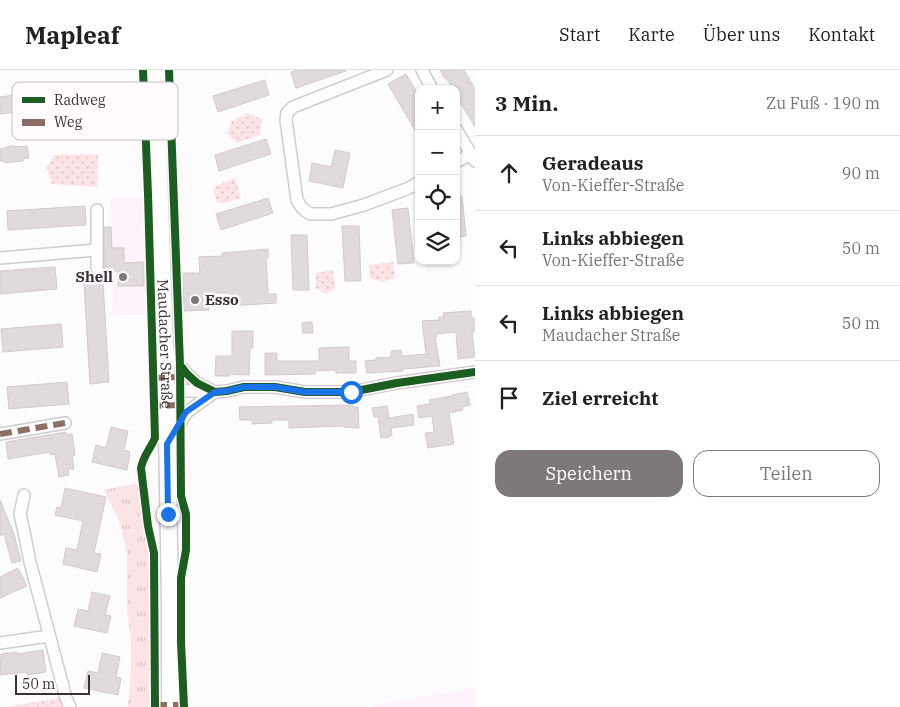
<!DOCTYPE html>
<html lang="de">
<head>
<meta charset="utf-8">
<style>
	body { margin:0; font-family:"IBM Plex Serif",serif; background:#f2f2f2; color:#222 }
	.controls { position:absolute; right:15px; top:15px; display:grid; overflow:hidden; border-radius:10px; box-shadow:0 1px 4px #0004 }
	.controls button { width:45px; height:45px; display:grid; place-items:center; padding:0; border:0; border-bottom:1px solid #e0e0e0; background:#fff; color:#222; font:25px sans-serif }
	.scale { position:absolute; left:15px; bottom:12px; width:75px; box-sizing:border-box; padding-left:5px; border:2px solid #3a3238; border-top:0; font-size:14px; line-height:18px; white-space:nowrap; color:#3a3238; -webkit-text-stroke:4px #fefafd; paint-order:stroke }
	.stop { position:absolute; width:15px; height:15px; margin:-11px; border:4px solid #1a73e8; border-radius:50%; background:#fff }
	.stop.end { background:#1a73e8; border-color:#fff; box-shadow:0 1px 5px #0008 }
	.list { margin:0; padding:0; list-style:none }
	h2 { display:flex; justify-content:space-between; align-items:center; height:65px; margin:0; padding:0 20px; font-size:21px }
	h2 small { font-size:16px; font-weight:400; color:#767676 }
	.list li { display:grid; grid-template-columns:32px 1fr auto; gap:15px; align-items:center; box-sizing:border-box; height:75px; padding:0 20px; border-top:1px solid #e0e0e0 }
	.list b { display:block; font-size:19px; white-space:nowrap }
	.list p { margin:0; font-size:16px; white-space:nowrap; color:#767676 }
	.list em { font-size:16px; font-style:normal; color:#767676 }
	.actions { display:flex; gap:10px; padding:15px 20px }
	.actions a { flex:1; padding:11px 0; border:1px solid #7e787d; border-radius:15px; text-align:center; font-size:18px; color:#7e787d }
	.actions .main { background:#7e787d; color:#fff }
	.icon { flex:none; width:28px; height:28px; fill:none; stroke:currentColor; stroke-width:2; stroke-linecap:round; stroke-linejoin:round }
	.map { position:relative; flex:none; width:475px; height:637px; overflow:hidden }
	header { display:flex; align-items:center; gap:30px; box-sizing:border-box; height:70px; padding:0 25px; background:#fff; border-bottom:1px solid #e0e0e0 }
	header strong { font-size:24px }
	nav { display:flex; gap:28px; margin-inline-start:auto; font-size:18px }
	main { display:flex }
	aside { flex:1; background:#fff }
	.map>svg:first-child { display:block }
</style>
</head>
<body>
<header>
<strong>Mapleaf</strong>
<nav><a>Start</a><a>Karte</a><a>Über uns</a><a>Kontakt</a></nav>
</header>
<main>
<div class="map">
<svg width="475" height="637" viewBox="0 0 475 637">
	<defs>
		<pattern id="grass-tufts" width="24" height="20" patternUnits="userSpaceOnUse" patternTransform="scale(1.25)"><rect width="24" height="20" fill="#fce3e6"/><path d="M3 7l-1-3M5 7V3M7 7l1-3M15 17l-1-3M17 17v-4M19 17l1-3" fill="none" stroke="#d9c3c6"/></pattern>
		<pattern id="park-dots" width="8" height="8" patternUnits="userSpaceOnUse" patternTransform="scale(1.25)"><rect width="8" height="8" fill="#fce3e6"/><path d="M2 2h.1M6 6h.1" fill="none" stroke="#d9c3c6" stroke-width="1.8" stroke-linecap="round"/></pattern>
	</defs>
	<rect width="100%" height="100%" fill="#fdfbfc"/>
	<path fill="#fef2fb" d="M111 128H144L146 245H113Z
		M475 617V637H366Z"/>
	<path fill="url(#grass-tufts)" d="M139 413 142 443 144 455 147 459 151 482 152 637H128L131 599V572L127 539V482L120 453 104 420Z"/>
	<path fill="url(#park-dots)" d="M247 43 262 49 260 65 237 73 227 64 232 51Z
		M98 84 97 117 52 114 47 98 54 85Z
		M235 107 241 128 228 132 217 133 213 118Z
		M393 192 395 208 382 212 370 208 369 195Z
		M333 200 335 219 326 224 316 218V203Z
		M60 628 63 637H6Z"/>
	<path fill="#e0dadd" stroke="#d0cbcd" d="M297 0H346V1L296 18 291 2Z
		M440 0H464L475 19V57L456 25V19H453L446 8 445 9Z
		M406 4 419 26V67L388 14Z
		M265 10 269 25 218 42 213 26Z
		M23 24 25 41 0 44V27Z
		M266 69 271 84 219 101 215 85Z
		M10 76H15V77L27 76 29 88 23 89V91L12 92 5 93 4 91H0V79Z
		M335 80 350 83 343 118 309 111 312 93 331 97Z
		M456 126H462L466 166 456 167Z
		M268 128 273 143 221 160 216 144Z
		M85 136 86 155 8 160 7 141Z
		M408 138 414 193 398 194 392 140Z
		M342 156H359L361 211H345Z
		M104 157H111L112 178H124V193L144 192V216H118V201H104Z
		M291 165H307L309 220H293Z
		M268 179V188H266L268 224H276V233L230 236V223H208L209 240 184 241 183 203H200L199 187 222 186V183Z
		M55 197 57 219 0 224V201Z
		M103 212 109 312 90 314 84 214Z
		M471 241V248H475V261L472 262 475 287 458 289 456 262 436 264 437 267H435L440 296 403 299V301L367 303 365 291 376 290V288L391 287V281L401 280 402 286 426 284 422 251 439 250V247H444L443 243Z
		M312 252 313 263H303L302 253Z
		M61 254 63 277 3 282 1 259Z
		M232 261H253V278H250L249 305 230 304V306H215L216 286H232Z
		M349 277V291H356V303H336V300L315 301V304L265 305V283H277V291H319V278Z
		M67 312 69 334 9 339 7 317Z
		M467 322 470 335 462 337 463 340 449 343 454 374 428 378 425 363 434 362 432 346 419 348 417 336 430 334 429 330 452 326V325Z
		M353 335V337H358L359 358 344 357V356L289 358V350H272V353L252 354V350H240L239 337Z
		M387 336 389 348 413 344 414 355 391 358 392 365 390 366V367L381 368 378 346 374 347 372 338Z
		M111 357 128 361 124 380 130 382 127 400 92 392 96 375 106 378Z
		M66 362V365L72 364 75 385 72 386 74 399H68L69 405 59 407 55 384 50 385V382L8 389 6 372Z
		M65 418 106 427 94 483 101 484 97 502 63 494 66 478 77 480 83 451 55 445 57 437 61 438Z
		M0 430 14 464 21 491 12 493 4 464 0 466Z
		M18 498 27 516 0 528V507Z
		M92 522 110 526 105 545 111 546 107 563 74 556 78 539 88 541Z
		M43 580 46 602 27 605V602L0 605 1 584 17 582V584Z
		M102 583 120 587 116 607 121 608 118 625 84 618 88 601 98 603Z"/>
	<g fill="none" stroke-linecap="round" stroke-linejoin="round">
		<g stroke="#cfccce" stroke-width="14">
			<path id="street" d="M387 0 293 37 287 43 286 50 297 130 302 138 310 144H331L364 135 409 118 419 112
				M422 0 432 19
				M456 59 475 91
				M456 92 471 84
				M97 140V198
				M0 188 96 180
				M166 279 187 304 197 313 211 320
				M167 320 215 322 227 321 244 317H275L305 322H351L397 313 475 302
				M0 364 65 353
				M168 373 187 342 215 322
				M24 425 20 444 25 467 30 492 66 628 70 637
				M0 573 49 566"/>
		</g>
		<g stroke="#cfccce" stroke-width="19">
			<g id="secondary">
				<path id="s1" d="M156 0 161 164 166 304 170 531V637"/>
			</g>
		</g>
		<use href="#street" stroke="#fffeff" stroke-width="11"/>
		<use href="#secondary" stroke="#fffeff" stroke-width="16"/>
		<path stroke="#8d6e63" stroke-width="6" stroke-dasharray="12 6" stroke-linecap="butt" d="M153 308 180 307 183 306
			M154 331V336L180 335 183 338
			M0 364 65 353
			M155 635H184"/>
		<g stroke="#fefafd" stroke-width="11">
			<path id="cycleway" d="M143 0 148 124 155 368C150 380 144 384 141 398L148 456 154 483 155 637
				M169 0 180 295 181 426 186 444V480L181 508V572L184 637
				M180 295 187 304 197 313 215 322 227 321 244 317H275L305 322H351L397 313 475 302"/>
		</g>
		<use href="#cycleway" stroke="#1b5e20" stroke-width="8"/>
	</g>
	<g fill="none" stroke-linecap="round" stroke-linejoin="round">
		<path stroke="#1a73e8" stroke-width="6" d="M168 444 167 374 186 342 215 322 227 321 244 317H275L305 322H351"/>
	</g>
	<g fill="#7e787d" stroke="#fefafd" stroke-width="2">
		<circle cx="123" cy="207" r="5"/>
		<circle cx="195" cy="230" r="5"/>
	</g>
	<g text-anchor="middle" stroke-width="5" stroke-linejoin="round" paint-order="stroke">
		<g font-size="15" font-weight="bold" fill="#3a3238" stroke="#fefafd" text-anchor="end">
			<text x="113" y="212">Shell</text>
			<text x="205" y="235" text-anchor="start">Esso</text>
		</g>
		<g font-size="15" fill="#3a3238" stroke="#fefafd">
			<text dy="5" stroke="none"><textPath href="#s1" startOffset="274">Maudacher Straße</textPath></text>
		</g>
	</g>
	<rect x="12" y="12" width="166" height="58" rx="8" fill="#fefafd" stroke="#c3bec2" stroke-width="1"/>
	<rect x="22" y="27" width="23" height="6" fill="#1b5e20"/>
	<rect x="22" y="49" width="23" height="7" fill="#8d6e63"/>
	<g font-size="14" fill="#3a3238">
		<text x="54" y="35">Radweg</text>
		<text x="54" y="57">Weg</text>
	</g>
</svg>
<div class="controls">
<button>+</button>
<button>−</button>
<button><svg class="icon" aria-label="locate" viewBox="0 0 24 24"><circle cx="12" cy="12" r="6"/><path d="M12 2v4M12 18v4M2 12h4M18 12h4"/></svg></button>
<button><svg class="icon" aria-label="layers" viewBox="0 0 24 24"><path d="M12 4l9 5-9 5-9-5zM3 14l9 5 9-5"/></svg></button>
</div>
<div class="scale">50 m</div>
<div class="stop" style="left:351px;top:322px"></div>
<div class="stop end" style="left:168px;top:444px"></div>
</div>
<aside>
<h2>3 Min.<small>Zu Fuß · 190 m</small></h2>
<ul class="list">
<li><svg class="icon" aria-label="ahead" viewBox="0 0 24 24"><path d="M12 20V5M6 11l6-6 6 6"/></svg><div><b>Geradeaus</b><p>Von-Kieffer-Straße</p></div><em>90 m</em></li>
<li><svg class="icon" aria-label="left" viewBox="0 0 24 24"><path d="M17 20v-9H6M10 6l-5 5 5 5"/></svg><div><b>Links abbiegen</b><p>Von-Kieffer-Straße</p></div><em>50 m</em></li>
<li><svg class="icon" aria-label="left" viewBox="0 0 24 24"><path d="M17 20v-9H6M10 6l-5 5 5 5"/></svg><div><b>Links abbiegen</b><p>Maudacher Straße</p></div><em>50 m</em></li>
<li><svg class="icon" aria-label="arrive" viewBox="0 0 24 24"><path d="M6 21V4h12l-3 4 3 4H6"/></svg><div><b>Ziel erreicht</b></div></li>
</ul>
<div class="actions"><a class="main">Speichern</a><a>Teilen</a></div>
</aside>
</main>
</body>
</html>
